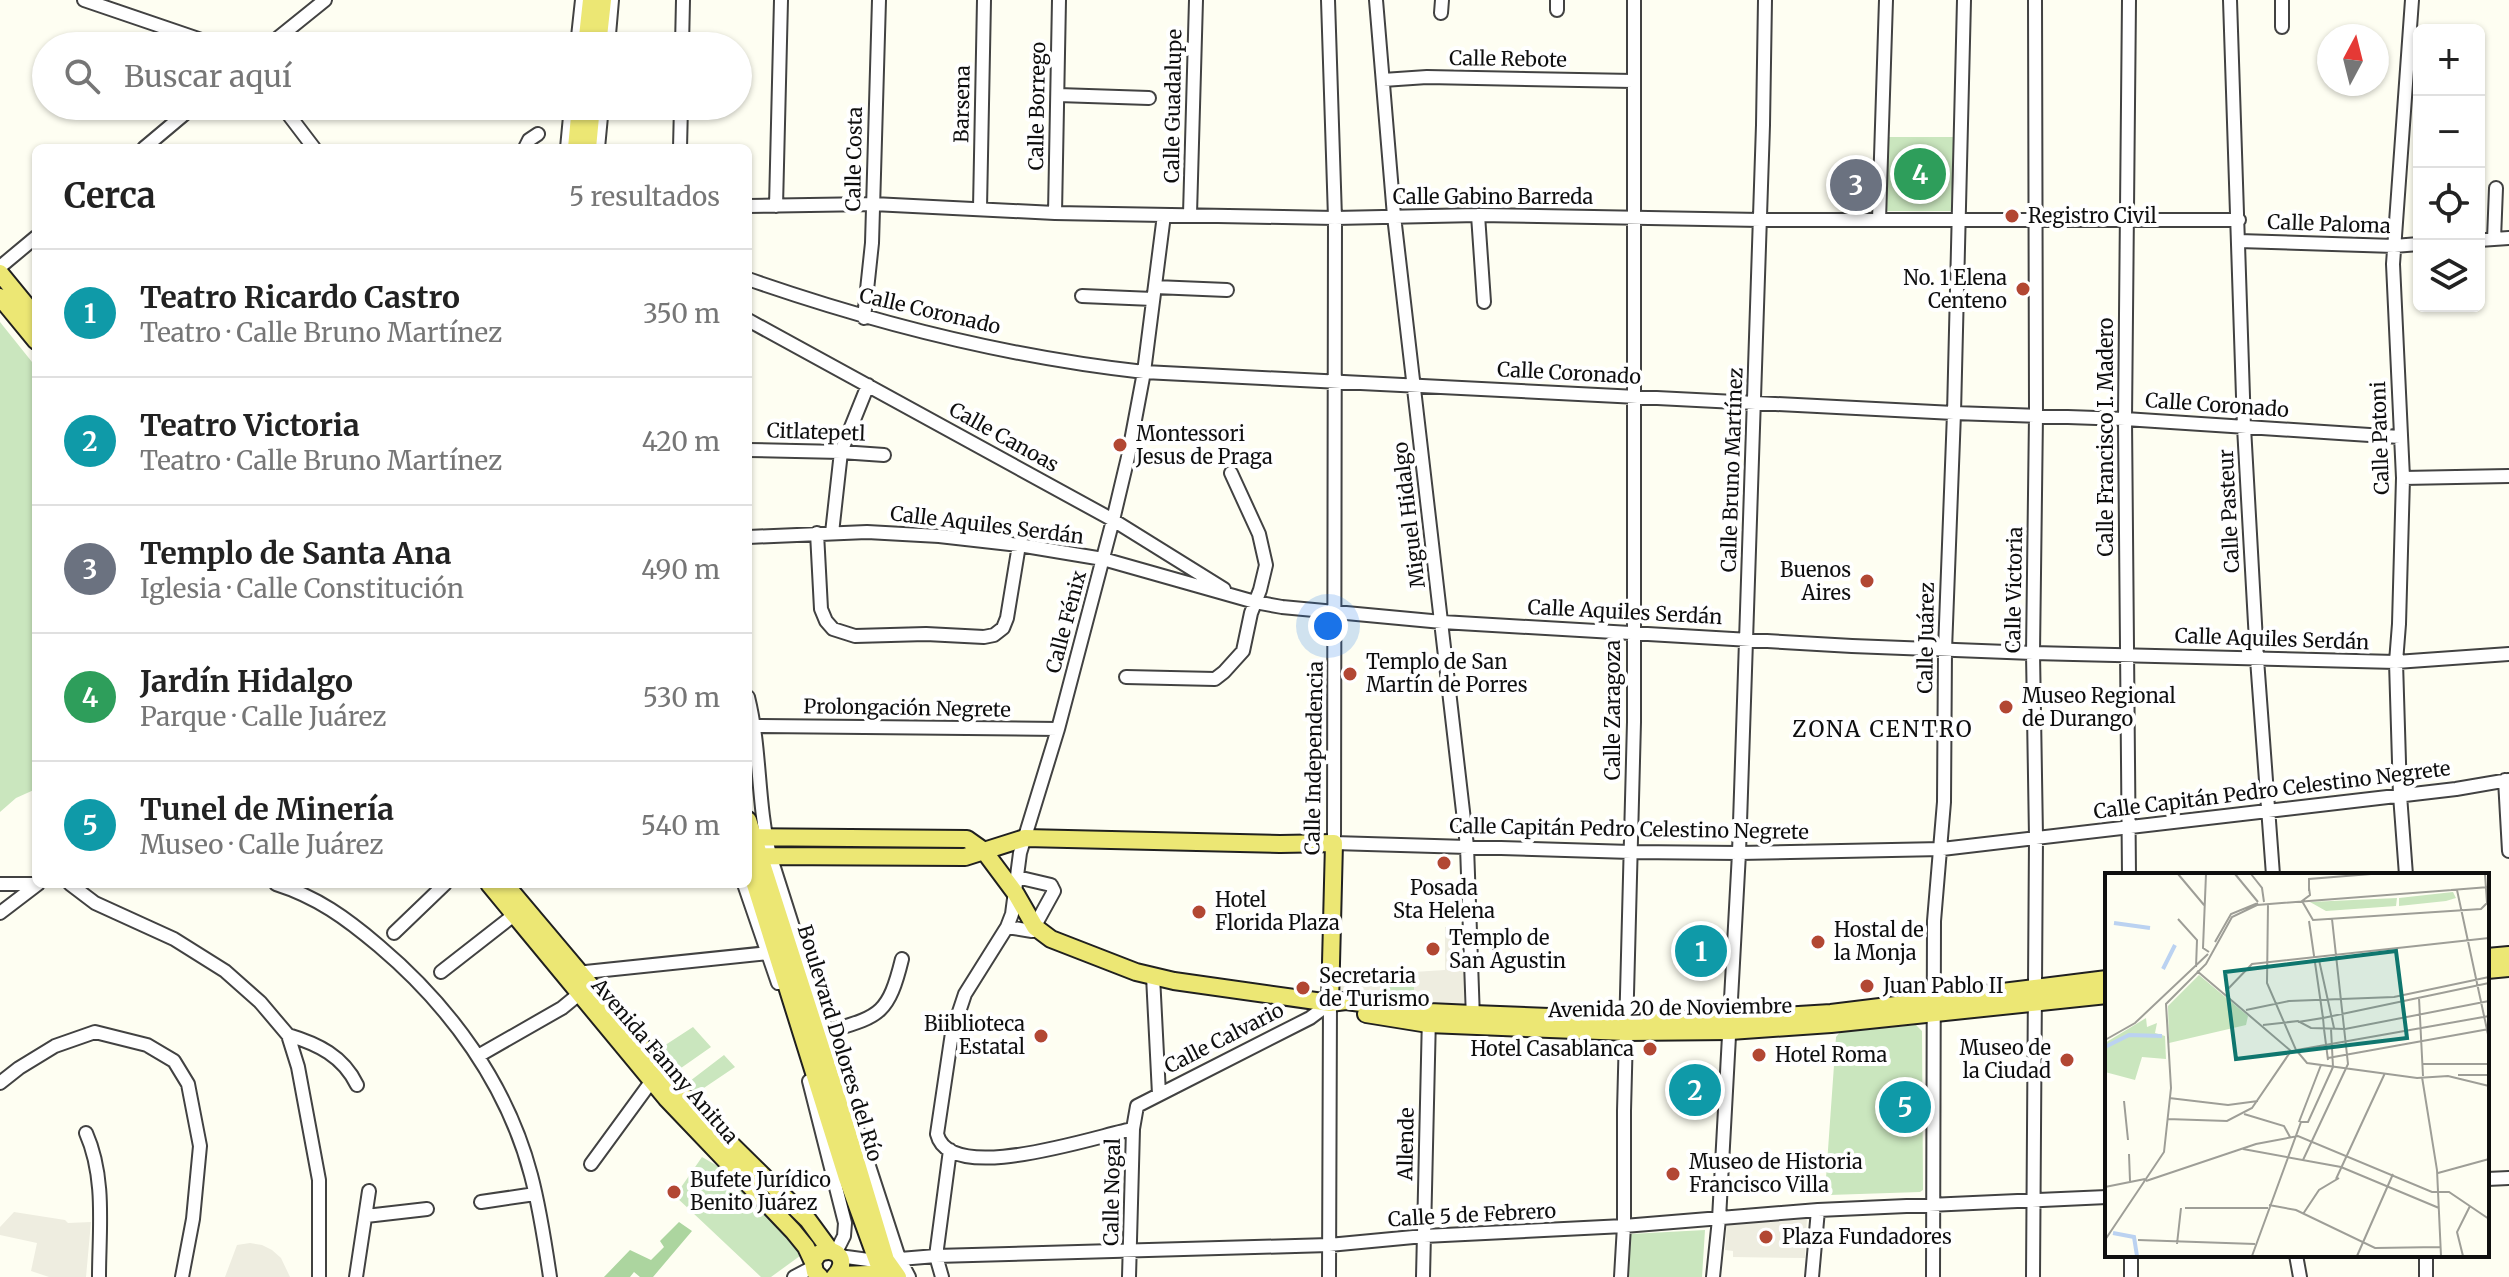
<!DOCTYPE html>
<html lang="es">
<head>
<meta charset="utf-8">
<style>
	body { margin:0; font-family:Merriweather,serif; background:#f2f2f2; color:#222 }
	.controls { position:absolute; right:24px; top:24px; display:grid; overflow:hidden; border-radius:12px; box-shadow:0 2px 6px #0004 }
	.controls button { width:72px; height:72px; display:grid; place-items:center; padding:0; border:0; border-bottom:2px solid #e0e0e0; background:#fff; color:#222; font:40px sans-serif }
	.compass { position:absolute; left:2317px; top:24px; width:72px; height:72px; border-radius:50%; background:#fff; box-shadow:0 2px 6px #0004; rotate:7deg }
	.you { position:absolute; left:1328px; top:626px; width:28px; height:28px; margin:-20px; border:6px solid #fff; border-radius:50%; background:#1a73e8; box-shadow:0 0 0 12px #1a73e833 }
	.badge { display:grid; place-items:center; width:52px; height:52px; border-radius:50%; background:#b24733; color:#fff; font-size:26px; font-weight:700 }
	.pin { position:absolute; translate:-50% -50%; border:4px solid #fff; box-shadow:0 2px 8px #0006 }
	.list { margin:0; padding:0; list-style:none }
	h2 { display:flex; justify-content:space-between; align-items:center; height:104px; margin:0; padding:0 32px; font-size:34px }
	h2 small { font-size:26px; font-weight:400; color:#767676 }
	.list li { display:grid; grid-template-columns:52px 1fr auto; gap:24px; align-items:center; box-sizing:border-box; height:128px; padding:0 32px; border-top:2px solid #e0e0e0 }
	.list b { display:block; font-size:30px; white-space:nowrap }
	.list p { margin:0; font-size:26px; white-space:nowrap; color:#767676 }
	.list em { font-size:26px; font-style:normal; color:#767676 }
	.icon { flex:none; width:44px; height:44px; fill:none; stroke:currentColor; stroke-width:2; stroke-linecap:round; stroke-linejoin:round }
	.map { position:relative; flex:none; width:2509px; height:1277px; overflow:hidden }
	.search { position:absolute; background:#fff; box-shadow:0 2px 6px #0004; left:32px; top:32px; width:720px; height:88px; display:flex; align-items:center; gap:20px; box-sizing:border-box; padding:0 28px; border-radius:44px; color:#767676; font-size:30px }
	.panel { position:absolute; background:#fff; box-shadow:0 2px 6px #0004; left:32px; top:144px; width:720px; height:744px; border-radius:12px }
	.map>svg:first-child { display:block }
</style>
</head>
<body>
<div class="map">
<svg width="2509" height="1277" viewBox="0 0 2509 1277">
	<rect width="100%" height="100%" fill="#fefef2"/>
	<path fill="#cae6be" d="M1888 137H1955L1951 211H1887Z
		M0 322 36 367V789L16 798 0 812Z
		M1414 976V998L1385 995V977Z
		M1916 1025 1922 1031 1923 1190 1920 1192 1829 1195 1825 1192 1836 1037 1840 1032Z
		M693 1027 711 1047 681 1068 690 1081 724 1055 735 1067 692 1096 653 1053Z
		M702 1157 766 1194 815 1245 771 1277H761L675 1196Z
		M1705 1230 1702 1277H1629L1630 1234Z"/>
	<path fill="#acd59f" d="M679 1222 692 1231 653 1277H640L634 1272 630 1277H604L630 1250 651 1260 664 1247 660 1241Z"/>
	<path fill="#eeede0" fill-rule="evenodd" d="M1445 927H1464V1004L1462 1007 1342 995 1332 987 1333 977 1445 970ZM1414 976V998L1385 994V977Z
		M14 1212 65 1220 68 1223 91 1222 86 1277H49L31 1271 37 1243 0 1235V1227Z
		M1807 1218 1805 1258 1733 1257V1251L1725 1250 1727 1223Z
		M250 1243 262 1245 272 1250 281 1258 290 1277H225L237 1245Z"/>
	<g fill="none" stroke-linecap="round" stroke-linejoin="round">
		<g stroke="#424242" stroke-width="16">
			<path id="minor" d="M84 0 219 46
				M1328 0 1335 218 1334 843 1631 852 1739 853 1942 849 2456 789 2509 780
				M1376 0 1394 216 1467 846 1473 1019
				M1557 0V10
				M2129 0 2125 419 2129 875
				M2230 0 2244 427 2257 659 2273 875
				M2282 0V27
				M1441 13 1442 0
				M268 46 325 0
				M577 46 582 0
				M608 46 612 0
				M682 46 683 0
				M1383 80 1427 77 1633 81
				M1058 95 1149 98
				M282 106 314 148
				M144 148 194 106
				M525 148 529 140 538 134
				M567 148 571 106
				M598 148 602 106
				M680 148 681 106
				M748 206 873 204 1055 213 1335 218 1478 215 1760 220H2239
				M776 206 781 0
				M980 208 984 0
				M1055 213 1059 0
				M1190 214 1196 0
				M1478 215 1484 302
				M1879 220 1886 0
				M2494 239 2496 188
				M2479 240 2509 238
				M2239 241 2394 246 2419 244
				M0 267 36 237
				M748 279C877 324 1008 357 1144 372L1954 413 2125 419 2400 437
				M1155 287 1227 290
				M1082 296 1153 299
				M864 318 872 243 879 0
				M748 320 1113 520 1224 589
				M748 450 841 452 884 455
				M2403 478 2509 476
				M817 533 821 609 826 621 833 629 855 636 926 634 984 637 994 635 1003 628 1007 618 1019 545
				M832 533 841 452 868 385
				M748 537 867 532 939 536 1019 545 1103 559 1255 602 1282 607 1442 622 1852 646 2033 653 2396 662 2509 654
				M1126 677 1215 679 1224 672 1243 651 1251 613 1260 590 1266 565 1259 534 1231 473
				M748 697C761 749 757 803 770 855L869 1166 899 1258 909 1277
				M755 726 1058 729
				M2505 780 2509 851
				M2406 875 2400 795 2396 662 2399 624 2403 478 2393 264 2412 0
				M0 884H38
				M70 884 95 903 174 939 225 971 260 1002 288 1035 298 1067 319 1180V1277
				M276 884C317 897 346 918 379 946 450 1006 507 1084 531 1175 540 1209 545 1243 550 1277
				M744 884 778 983
				M0 913 38 884
				M1007 927 1032 931 1054 891 1051 885 1017 877
				M394 933 445 884
				M441 972 519 911
				M576 973 768 953
				M1153 976 1159 1094
				M827 1032C879 1016 888 1016 902 959
				M288 1035C318 1044 343 1056 357 1085
				M478 1056 562 1008 584 990
				M809 1081 845 1223 844 1236 836 1252
				M0 1083 19 1068 55 1046 95 1032 147 1045 174 1061 188 1084 200 1146 193 1219 182 1277
				M1133 1129C1099 1135 950 1187 937 1134L952 1033 965 994 1007 927 1012 914 1020 853 1058 729 1113 520 1128 457 1144 372 1164 215
				M86 1133C106 1178 99 1230 99 1277
				M591 1164 656 1075
				M2487 1179 2509 1178
				M481 1202 535 1194
				M366 1216 427 1209
				M2131 1255V1277
				M2296 1255 2300 1277
				M2426 1255V1277
				M839 1256 876 1261 936 1256 1329 1245 1424 1236 1624 1226 1818 1210 2107 1197
				M356 1277 369 1191
				M794 1277 813 1267
				M942 1277 936 1256 950 1150
				M1129 1277 1133 1129 1137 1106 1310 1018 1330 1003
				M1329 1277 1330 1003
				M1423 1277 1429 1016
				M1621 1277 1624 1226V1111L1634 722V0
				M1713 1277 1719 1219 1739 853 1763 125 1765 0
				M1812 1277 1818 1210
				M1933 1277 1934 921 1944 802 1945 650 1954 413 1964 0
				M2033 1277 2036 837 2033 653 2036 415 2035 0"/>
		</g>
		<g stroke="#202020" stroke-width="20">
			<path id="major" d="M586 46 591 0
				M598 46 603 0
				M576 148 580 106
				M588 148 592 106
				M0 273 36 317
				M0 297 36 341
				M748 820 836 1094 886 1260 898 1277
				M748 837 967 839 984 851 1016 894 1035 927 1051 939 1136 972 1174 981 1330 1003 1346 1001 1429 1012 1473 1014 1626 1020 1731 1019 1831 1013 2107 979
				M748 856 965 857 1025 838 1280 844 1334 843 1330 1003
				M748 862 847 1178 883 1277
				M489 884 666 1098 793 1231 806 1247 813 1262
				M505 884 693 1107 808 1220 830 1250
				M2487 957 2509 955
				M2487 970 2509 968
				M1366 1014 1428 1024 1626 1032 1730 1031 1831 1024 2107 995
				M838 1275 870 1274 882 1276
				M820 1277 815 1272 813 1262 818 1254C837 1244 850 1262 834 1277"/>
		</g>
		<use href="#minor" stroke="#fff" stroke-width="12"/>
		<use href="#major" stroke="#ece774" stroke-width="16"/>
	</g>
	<g fill="#b24733" stroke="#fff" stroke-width="3">
		<circle cx="2012" cy="216" r="8"/>
		<circle cx="2023" cy="289" r="8"/>
		<circle cx="1120" cy="445" r="8"/>
		<circle cx="1867" cy="581" r="8"/>
		<circle cx="1350" cy="674" r="8"/>
		<circle cx="2006" cy="707" r="8"/>
		<circle cx="1444" cy="863" r="8"/>
		<circle cx="1199" cy="912" r="8"/>
		<circle cx="1818" cy="942" r="8"/>
		<circle cx="1433" cy="949" r="8"/>
		<circle cx="1867" cy="986" r="8"/>
		<circle cx="1303" cy="988" r="8"/>
		<circle cx="1041" cy="1036" r="8"/>
		<circle cx="1650" cy="1049" r="8"/>
		<circle cx="1759" cy="1055" r="8"/>
		<circle cx="2067" cy="1060" r="8"/>
		<circle cx="1673" cy="1174" r="8"/>
		<circle cx="674" cy="1192" r="8"/>
		<circle cx="1766" cy="1237" r="8"/>
	</g>
	<g text-anchor="middle" stroke-width="8" stroke-linejoin="round" paint-order="stroke">
		<g font-size="20" fill="#0f0f0f" stroke="#fff">
			<text transform="translate(1508 59) rotate(1)" y="7">Calle Rebote</text>
			<text transform="translate(962 104) rotate(-89)" y="7">Barsena</text>
			<text transform="translate(1037 106) rotate(-89)" y="7">Calle Borrego</text>
			<text transform="translate(1173 106) rotate(-89)" y="7">Calle Guadalupe</text>
			<text transform="translate(854 159) rotate(-89)" y="7">Calle Costa</text>
			<text x="1493" y="204">Calle Gabino Barreda</text>
			<text transform="translate(2329 224) rotate(2)" y="7">Calle Paloma</text>
			<text transform="translate(930 311) rotate(13)" y="7">Calle Coronado</text>
			<text transform="translate(1569 373) rotate(3)" y="7">Calle Coronado</text>
			<text transform="translate(2217 405) rotate(4)" y="7">Calle Coronado</text>
			<text transform="translate(816 432) rotate(2)" y="7">Citlatepetl</text>
			<text transform="translate(1004 437) rotate(29)" y="7">Calle Canoas</text>
			<text transform="translate(2106 437) rotate(-90)" y="7">Calle Francisco I. Madero</text>
			<text transform="translate(2380 438) rotate(-92)" y="7">Calle Patoni</text>
			<text transform="translate(1732 470) rotate(-88)" y="7">Calle Bruno Martínez</text>
			<text transform="translate(2229 511) rotate(-93)" y="7">Calle Pasteur</text>
			<text transform="translate(1409 515) rotate(-97)" y="7">Miguel Hidalgo</text>
			<text transform="translate(987 525) rotate(7)" y="7">Calle Aquiles Serdán</text>
			<text transform="translate(2014 590) rotate(-89)" y="7">Calle Victoria</text>
			<text transform="translate(1625 612) rotate(3)" y="7">Calle Aquiles Serdán</text>
			<text transform="translate(1066 622) rotate(-75)" y="7">Calle Fénix</text>
			<text transform="translate(1926 638) rotate(-89)" y="7">Calle Juárez</text>
			<text transform="translate(2272 639) rotate(2)" y="7">Calle Aquiles Serdán</text>
			<text transform="translate(907 708) rotate(1)" y="7">Prolongación Negrete</text>
			<text transform="translate(1613 710) rotate(-90)" y="7">Calle Zaragoza</text>
			<text transform="translate(1314 758) rotate(-89)" y="7">Calle Independencia</text>
			<text transform="translate(2272 790) rotate(-7)" y="7">Calle Capitán Pedro Celestino Negrete</text>
			<text transform="translate(1629 829) rotate(1)" y="7">Calle Capitán Pedro Celestino Negrete</text>
			<text transform="translate(1670 1008) rotate(-1)" y="7">Avenida 20 de Noviembre</text>
			<text transform="translate(1224 1038) rotate(-27)" y="7">Calle Calvario</text>
			<text transform="translate(840 1043) rotate(73)" y="7">Boulevard Dolores del Río</text>
			<text transform="translate(665 1061) rotate(49)" y="7">Avenida Fanny Anitua</text>
			<text transform="translate(1406 1144) rotate(-89)" y="7">Allende</text>
			<text transform="translate(1112 1192) rotate(-89)" y="7">Calle Nogal</text>
			<text transform="translate(1472 1215) rotate(-3)" y="7">Calle 5 de Febrero</text>
		</g>
		<g font-size="20" fill="#0f0f0f" stroke="#fff" text-anchor="start">
			<text x="2028" y="223">Registro Civil</text>
			<text x="2007" y="285" text-anchor="end">No. 1 Elena<tspan x="2007" dy="23">Centeno</tspan></text>
			<text x="1136" y="441">Montessori<tspan x="1136" dy="23">Jesus de Praga</tspan></text>
			<text x="1851" y="577" text-anchor="end">Buenos<tspan x="1851" dy="23">Aires</tspan></text>
			<text x="1366" y="669">Templo de San<tspan x="1366" dy="23">Martín de Porres</tspan></text>
			<text x="2022" y="703">Museo Regional<tspan x="2022" dy="23">de Durango</tspan></text>
			<text x="1444" y="895" text-anchor="middle">Posada<tspan x="1444" dy="23">Sta Helena</tspan></text>
			<text x="1215" y="907">Hotel<tspan x="1215" dy="23">Florida Plaza</tspan></text>
			<text x="1834" y="937">Hostal de<tspan x="1834" dy="23">la Monja</tspan></text>
			<text x="1449" y="945">Templo de<tspan x="1449" dy="23">San Agustin</tspan></text>
			<text x="1319" y="983">Secretaria<tspan x="1319" dy="23">de Turismo</tspan></text>
			<text x="1883" y="993">Juan Pablo II</text>
			<text x="1025" y="1031" text-anchor="end">Biiblioteca<tspan x="1025" dy="23">Estatal</tspan></text>
			<text x="2051" y="1055" text-anchor="end">Museo de<tspan x="2051" dy="23">la Ciudad</tspan></text>
			<text x="1634" y="1056" text-anchor="end">Hotel Casablanca</text>
			<text x="1775" y="1062">Hotel Roma</text>
			<text x="1689" y="1169">Museo de Historia<tspan x="1689" dy="23">Francisco Villa</tspan></text>
			<text x="690" y="1187">Bufete Jurídico<tspan x="690" dy="23">Benito Juárez</tspan></text>
			<text x="1782" y="1244">Plaza Fundadores</text>
		</g>
		<g font-size="22" letter-spacing="2" fill="#0f0f0f" stroke="#fff">
			<text x="1883" y="737">ZONA CENTRO</text>
		</g>
	</g>
	<g transform="translate(2105 873)">
		<rect width="384" height="384" fill="#fefef2"/>
		<path d="M348 19 351 25 341 28 294 33V25ZM292 25 291 33 221 38 205 29ZM94 102 143 143 141 152 64 170 63 133ZM41 145 42 154 52 150 50 160 60 163 61 186 37 184 30 207 0 199V170Z" fill="#cae6be"/>
		<path fill="none" stroke="#bbd2f1" stroke-width="4" d="M9 50 45 55M58 96 70 72M0 174 24 162 57 163M8 360 29 364 32 383"/>
		<path fill="none" stroke="#9e9e97" stroke-width="2" d="M73 1 99 32M101 1 98 75 104 79M130 1 153 29M146 1 157 15 159 29M204 15 205 22 197 28 208 47 376 36 382 30 380 1M346 17 384 14M352 17 384 166M204 18V6L266 1M163 31 162 110 191 177 202 190 312 205 343 203 384 213M73 46 92 67 91 94M204 48 218 145 384 110M110 69 126 41 153 30M214 87 229 155M92 98 186 178M121 118 147 91 384 65M314 125 318 203M141 137 184 128 289 124 384 104M193 149 218 145 219 156M158 152 193 148 206 155 240 156 384 128M219 156 223 187M226 156 228 194M0 167 30 150 103 81M192 177 384 143M223 185 384 156M318 191H384M353 202H384M317 204 332 297 336 383M64 225 123 232 153 228M19 228 23 267M139 241 179 253 185 264M62 246 122 248 147 235 186 178M194 249 216 192M138 276 236 294 334 335M24 281 25 308M198 287 243 191 227 46M333 300 384 286M231 306 280 200M41 308 151 271 193 263 327 319H344L384 346M0 314 40 306M164 332 191 337 270 375 335 374M80 335H163M198 341 214 317 234 305M0 367 59 279 66 215 61 131 101 91 127 44 152 32 347 17M33 367 150 371M72 371 76 335M147 383 196 249H203L228 194M252 383 288 301M358 383 352 359 365 333"/>
		<path fill="#0f766e" fill-opacity="0.15" stroke="#0f766e" stroke-width="4" d="M291 78 302 165 131 186 120 99Z"/>
		<rect width="384" height="384" fill="none" stroke="#0f0f0f" stroke-width="4"/>
	</g>
</svg>
<div class="controls">
<button>+</button>
<button>−</button>
<button><svg class="icon" aria-label="locate" viewBox="0 0 24 24"><circle cx="12" cy="12" r="6"/><path d="M12 2v4M12 18v4M2 12h4M18 12h4"/></svg></button>
<button><svg class="icon" aria-label="layers" viewBox="0 0 24 24"><path d="M12 4l9 5-9 5-9-5zM3 14l9 5 9-5"/></svg></button>
</div>
<svg class="compass" viewBox="-18 -18 36 36"><path d="M0-13l5 13h-10z" fill="#e53935"/><path d="M0 13l5-13h-10z" fill="#767676"/></svg>
<div class="you"></div>
<div class="pin badge" style="left:1701px;top:951px;background:#0f9aa8">1</div>
<div class="pin badge" style="left:1695px;top:1090px;background:#0f9aa8">2</div>
<div class="pin badge" style="left:1856px;top:185px;background:#6b7280">3</div>
<div class="pin badge" style="left:1920px;top:174px;background:#2e9e5b">4</div>
<div class="pin badge" style="left:1905px;top:1107px;background:#0f9aa8">5</div>
<div class="search"><svg class="icon" aria-label="search" viewBox="0 0 24 24"><circle cx="10" cy="10" r="6"/><path d="M15 15l6 6"/></svg>Buscar aquí</div>
<section class="panel">
<h2>Cerca<small>5 resultados</small></h2>
<ul class="list">
<li><span class="badge" style="background:#0f9aa8">1</span><div><b>Teatro Ricardo Castro</b><p>Teatro · Calle Bruno Martínez</p></div><em>350 m</em></li>
<li><span class="badge" style="background:#0f9aa8">2</span><div><b>Teatro Victoria</b><p>Teatro · Calle Bruno Martínez</p></div><em>420 m</em></li>
<li><span class="badge" style="background:#6b7280">3</span><div><b>Templo de Santa Ana</b><p>Iglesia · Calle Constitución</p></div><em>490 m</em></li>
<li><span class="badge" style="background:#2e9e5b">4</span><div><b>Jardín Hidalgo</b><p>Parque · Calle Juárez</p></div><em>530 m</em></li>
<li><span class="badge" style="background:#0f9aa8">5</span><div><b>Tunel de Minería</b><p>Museo · Calle Juárez</p></div><em>540 m</em></li>
</ul>
</section>
</div>
</body>
</html>
